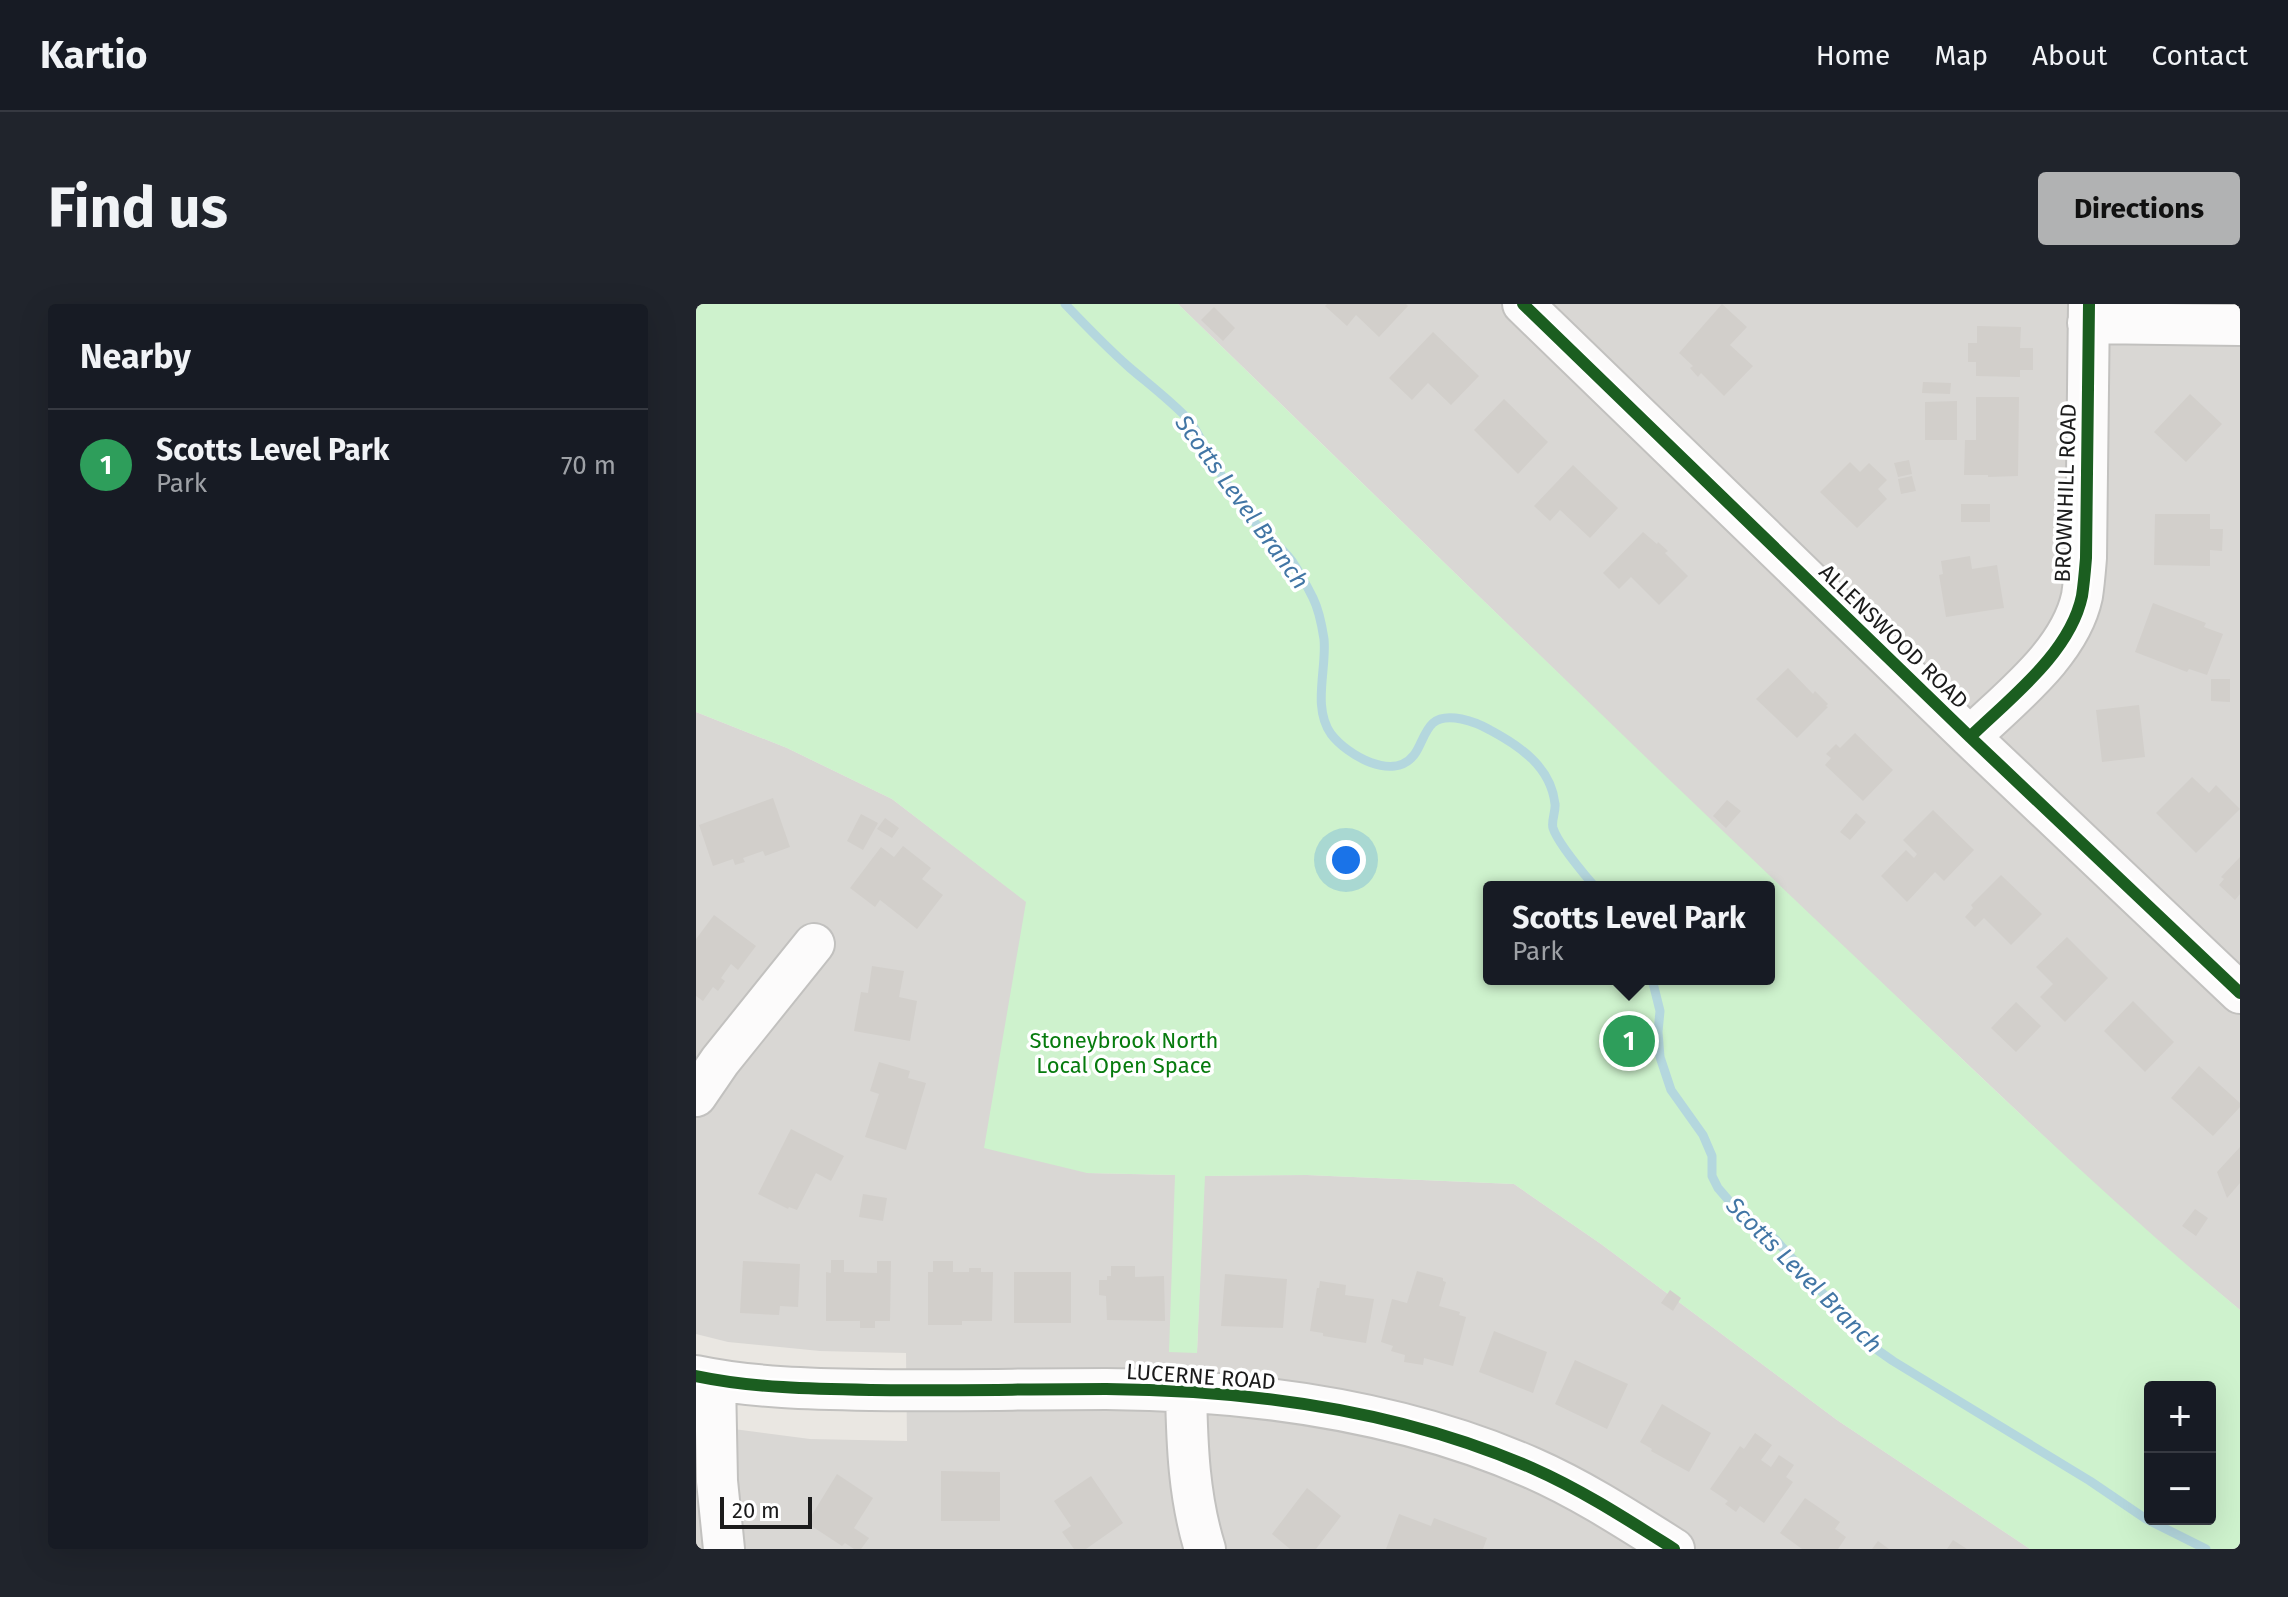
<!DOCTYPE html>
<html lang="en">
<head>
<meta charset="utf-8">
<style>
	body { margin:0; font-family:"Fira Sans",sans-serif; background:#20242c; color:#f1f3f6 }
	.controls { position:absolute; right:24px; bottom:24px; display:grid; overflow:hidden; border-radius:8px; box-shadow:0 8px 32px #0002 }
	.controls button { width:72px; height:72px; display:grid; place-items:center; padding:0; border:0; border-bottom:2px solid #363941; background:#171b24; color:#f1f3f6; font:40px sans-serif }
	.scale { position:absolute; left:24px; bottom:20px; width:92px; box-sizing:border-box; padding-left:8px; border:4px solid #1b1b1b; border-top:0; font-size:22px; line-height:28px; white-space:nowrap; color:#1b1b1b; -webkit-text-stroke:6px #fff; paint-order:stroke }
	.you { position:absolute; left:650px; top:556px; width:28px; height:28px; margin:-20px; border:6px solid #fff; border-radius:50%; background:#1a73e8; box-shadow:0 0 0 12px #1a73e833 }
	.badge { display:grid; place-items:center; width:52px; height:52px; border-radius:50%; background:#b1b2b3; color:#fff; font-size:26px; font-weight:700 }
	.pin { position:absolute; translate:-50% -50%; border:4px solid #fff; box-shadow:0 2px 8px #0006 }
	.popup { position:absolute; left:787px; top:577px; width:292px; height:104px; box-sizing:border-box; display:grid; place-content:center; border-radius:8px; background:#171b24; filter:drop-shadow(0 2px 6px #0005); font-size:26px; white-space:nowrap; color:#9ea1a6 }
	.popup b { font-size:30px; color:#f1f3f6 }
	.popup::after { content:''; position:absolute; left:50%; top:100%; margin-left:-16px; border:16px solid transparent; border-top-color:#171b24 }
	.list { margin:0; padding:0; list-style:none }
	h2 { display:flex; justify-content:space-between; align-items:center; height:104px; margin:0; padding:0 32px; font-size:34px }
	h2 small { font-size:26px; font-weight:400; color:#9ea1a6 }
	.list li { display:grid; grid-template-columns:52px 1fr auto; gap:24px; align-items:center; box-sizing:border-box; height:112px; padding:0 32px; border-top:2px solid #363941 }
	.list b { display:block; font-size:30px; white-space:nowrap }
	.list p { margin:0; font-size:26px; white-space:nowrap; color:#9ea1a6 }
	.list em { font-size:26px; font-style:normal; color:#9ea1a6 }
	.map { position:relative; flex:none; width:1544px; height:1245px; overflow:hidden; border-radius:8px }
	header { display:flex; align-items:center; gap:48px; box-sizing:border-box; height:112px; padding:0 40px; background:#171b24; border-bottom:2px solid #363941 }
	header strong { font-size:38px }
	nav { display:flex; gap:44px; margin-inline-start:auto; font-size:28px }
	.intro { display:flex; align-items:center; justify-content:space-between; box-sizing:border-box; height:192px; padding:0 48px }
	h1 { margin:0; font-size:56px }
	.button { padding:20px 36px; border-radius:8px; background:#b1b2b3; color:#111; font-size:28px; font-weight:700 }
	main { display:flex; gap:48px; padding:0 48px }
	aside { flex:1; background:#171b24; border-radius:8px; box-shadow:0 8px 32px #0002 }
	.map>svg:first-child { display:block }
</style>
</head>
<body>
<header>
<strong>Kartio</strong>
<nav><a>Home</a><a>Map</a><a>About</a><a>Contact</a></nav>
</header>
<div class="intro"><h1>Find us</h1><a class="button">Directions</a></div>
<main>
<aside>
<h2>Nearby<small></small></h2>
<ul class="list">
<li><span class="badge" style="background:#2e9e5b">1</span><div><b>Scotts Level Park</b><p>Park</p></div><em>70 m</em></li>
</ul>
</aside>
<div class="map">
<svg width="1544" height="1245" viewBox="0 0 1544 1245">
	<rect width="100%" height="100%" fill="#eae7e2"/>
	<path fill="#d9d7d4" d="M482 0H1544V1006L1478 951 1394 876 1001 504Z
		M0 408 91 444 196 495 331 598 391 869 479 871 501 1048 508 872 611 871 818 880 905 940 1141 1116 1334 1245H0V1120L114 1135 211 1137 210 1049 124 1047 32 1038 0 1030Z"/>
	<path fill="#cef2cd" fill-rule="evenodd" d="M0 0H482C705 217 928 434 1154 648 1282 770 1408 893 1544 1006V1245H1334L1141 1116 905 940 818 880 611 871 509 872 501 1049 473 1048 479 871 391 869 288 844 330 598 196 495 91 444 0 408ZM793 583H1073V675H793ZM1454 1083H1514V1215H1454Z"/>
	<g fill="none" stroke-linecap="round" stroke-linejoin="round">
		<path stroke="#b4d7de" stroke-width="9" d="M369 0C390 22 411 44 434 64 454 81 475 97 493 116 502 127 507 141 514 153 527 174 540 194 554 213 567 229 584 241 596 257 604 269 611 282 617 294 623 306 626 322 628 335 631 365 616 403 635 430 651 451 697 478 718 451 725 442 728 427 737 419 751 407 780 418 794 426 824 442 855 463 859 500 860 507 855 517 857 524 862 540 888 570 899 583
			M956 675 964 707 962 728 964 753 975 786 1007 831 1016 852V872L1022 884 1041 906 1079 935 1170 1038 1197 1057 1394 1177 1450 1215 1510 1245"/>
	</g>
	<path fill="#d2cfcb" d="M631 0H710L712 2 683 33 660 11 651 22 629 2Z
		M1026 0 1051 23 1034 41 1057 62 1028 92 1005 69 1002 73 994 64 997 62 983 49Z
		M518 3 539 24 527 37 505 16Z
		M1281 22 1325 23 1324 44H1337V66H1324V73L1280 72V58H1272V39H1281Z
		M737 28 783 72 755 101 732 79 716 96 693 74Z
		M1227 78 1255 79 1254 90 1226 89Z
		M1494 90 1526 120 1490 158 1458 128Z
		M1280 93H1323L1322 172 1292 173V171H1268L1269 136H1280Z
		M808 95 852 138 822 170 778 126Z
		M1261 97V136H1229V98Z
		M1213 156 1216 170 1202 173 1198 159Z
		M1154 158 1164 168 1173 159 1191 176 1182 185 1191 195 1161 224 1124 188Z
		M877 161 922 204 894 234 864 206 854 217 838 202Z
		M1216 172 1220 187 1205 190 1202 175Z
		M1265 200H1294V218H1265Z
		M1459 210H1514V225H1527L1526 247 1514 246V262L1458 261Z
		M947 228 961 240 962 238 972 247 969 249 992 272 963 301 935 273 923 285 907 269Z
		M1274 252 1276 265 1301 261 1308 304 1250 313 1243 271 1247 270 1245 257Z
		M1457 299 1510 319 1508 323 1527 330 1511 371 1493 365 1491 368 1439 348Z
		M1092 364 1117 390 1119 387 1132 400 1130 402 1132 403 1101 434 1060 395Z
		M1515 375H1534V398L1515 397Z
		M1443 401 1449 453 1406 458 1400 406Z
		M1159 429 1197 466 1167 497 1129 461 1135 454 1130 450 1140 440 1144 444Z
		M1496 473 1513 489 1520 481 1544 505 1500 549 1460 509Z
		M77 494 94 543 69 552 67 547 47 554 49 558 39 561 37 555 17 562 3 521Z
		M1031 496 1045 507 1030 524 1017 512Z
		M1237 506 1278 546 1248 577 1239 568 1211 598 1185 572 1210 546 1218 554 1221 550 1207 536Z
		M1160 509 1170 518 1154 536 1144 528Z
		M165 510 182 519 167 546 151 537Z
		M189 514 203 524 196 534 181 525Z
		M207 542 235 564 226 575 247 591 221 625 184 596 179 603 154 584 185 543 198 553Z
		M1544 553V590L1539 596 1523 581 1528 575 1525 573Z
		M1305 571 1346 610 1315 641 1288 614 1279 623 1269 613 1277 604 1275 601Z
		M18 611 60 642 42 666 35 660 25 674 29 677 22 687 17 683 7 697 0 692V635Z
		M1371 633 1412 674 1369 718 1344 693 1357 680 1340 663Z
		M176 662 208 667 203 693 221 697 214 737 158 727 165 688 172 689Z
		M1437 697 1478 738 1449 768 1408 727Z
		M1320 698 1345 722 1320 748 1295 724Z
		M183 758 214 767 212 774 230 779 210 846 169 833 183 790 174 787Z
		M1503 762 1544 799V803L1517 832 1475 794Z
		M95 825 148 852 135 877 120 869 101 906 93 903 92 905 62 890Z
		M1544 843V879L1531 894 1521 868Z
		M167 890 191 894 187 917 163 913Z
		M1499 905 1512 914 1500 932 1486 922Z
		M135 956H148V968L181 969V957H195L194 1017H179V1024H164V1017H130V968L135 969Z
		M47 957 104 960 102 1003 84 1002 83 1011 44 1009Z
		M237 957H257V968H273V964H285V968H297L296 1017H266V1021H232V968H237Z
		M415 962H439V973L468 972 469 1017 411 1016 410 992 403 991V976H411V972H415Z
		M721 967 747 974V977L750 978 743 1002 764 1008 763 1011 770 1013 757 1062 728 1054 727 1061 708 1058 709 1051 695 1047 697 1042 685 1038 696 995 711 999Z
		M318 968H375V1019H318Z
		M529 970 591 975 587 1024 525 1022Z
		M624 977 650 981 649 991 678 995 670 1039 627 1032V1029L614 1027 621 984H623Z
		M974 986 985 994 977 1007 965 999Z
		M798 1027 851 1048 837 1089 783 1068Z
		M879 1056 932 1080 911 1125 859 1100Z
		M966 1100 1015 1129 993 1168 955 1147 956 1145 944 1138Z
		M1059 1129 1076 1141 1065 1156 1075 1163 1083 1151 1098 1161 1090 1173 1097 1178 1068 1219 1044 1202 1040 1208 1029 1200 1032 1197 1014 1185 1044 1142 1048 1145Z
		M245 1167 304 1168V1217H245Z
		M141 1170 177 1194 158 1224 173 1234 165 1245H158L149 1239 146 1242 111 1219Z
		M395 1172 427 1219 390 1245H378L366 1228 375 1222 358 1197Z
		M611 1184 645 1212 620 1245H594L576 1230Z
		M1109 1194 1144 1218 1139 1225 1150 1233 1142 1245H1106L1084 1229Z
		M703 1210 735 1222 738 1214 791 1234 787 1245H690Z
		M1257 1236 1271 1245H1251Z
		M1182 1237 1193 1245H1176Z"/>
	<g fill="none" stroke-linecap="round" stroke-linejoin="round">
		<g stroke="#c2c1bf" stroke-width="44">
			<path id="minor" d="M827 0 1274 433 1544 689
				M1392 19 1544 21
				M1274 433C1314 394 1374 349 1386 292 1388 279 1389 266 1390 254L1393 0
				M0 792 24 757 118 640
				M0 1072C57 1084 117 1085 175 1086 253 1087 332 1085 410 1085 554 1086 704 1106 836 1164 886 1186 932 1216 978 1245
				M19 1076 21 1177 28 1245
				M490 1087C491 1141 493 1194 509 1245"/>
		</g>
		<use href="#minor" stroke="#fcfbfb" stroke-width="40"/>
		<g stroke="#fff" stroke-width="17">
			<path id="cycleway" d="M827 0 1274 433 1544 689
				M1274 433C1314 394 1374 349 1386 292 1388 279 1389 266 1390 254L1393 0
				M0 1072C57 1084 117 1085 175 1086 253 1087 332 1085 410 1085 554 1086 704 1106 836 1164 886 1186 932 1216 978 1245"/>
		</g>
		<use href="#cycleway" stroke="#1b5e20" stroke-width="12"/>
	</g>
	<g text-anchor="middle" stroke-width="7" stroke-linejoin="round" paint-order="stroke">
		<g font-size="22" fill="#1b1b1b" stroke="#fff">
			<text transform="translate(1369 189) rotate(-88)" y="8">BROWNHILL ROAD</text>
			<text transform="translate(1198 332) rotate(44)" y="8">ALLENSWOOD ROAD</text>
			<text transform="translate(505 1072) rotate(4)" y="8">LUCERNE ROAD</text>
		</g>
		<g font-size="22" fill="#077b0e" stroke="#fff">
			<text x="428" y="744">Stoneybrook North<tspan x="428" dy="25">Local Open Space</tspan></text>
		</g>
		<g font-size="24" font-style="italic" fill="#4276a5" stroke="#fff">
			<text transform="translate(546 198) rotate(54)" y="8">Scotts Level Branch</text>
			<text transform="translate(1108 971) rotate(45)" y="8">Scotts Level Branch</text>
		</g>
	</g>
</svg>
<div class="controls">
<button>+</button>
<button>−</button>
</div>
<div class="scale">20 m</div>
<div class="you"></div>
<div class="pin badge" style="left:933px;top:737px;background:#2e9e5b">1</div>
<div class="popup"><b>Scotts Level Park</b>Park</div>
</div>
</main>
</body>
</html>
